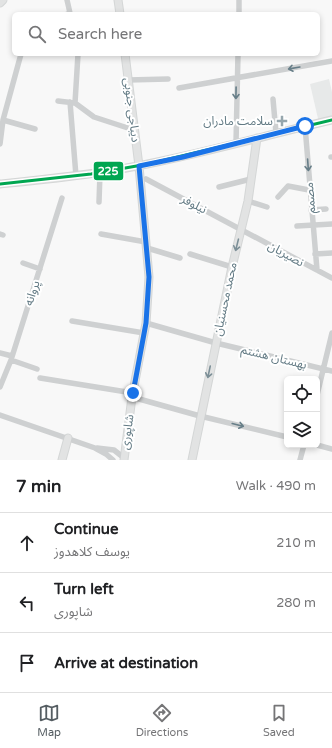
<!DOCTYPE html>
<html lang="en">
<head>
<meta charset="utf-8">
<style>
	body { margin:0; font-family:"Varela Round","Noto Sans Arabic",sans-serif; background:#f6f6f6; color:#202124 }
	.controls { position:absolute; right:12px; bottom:12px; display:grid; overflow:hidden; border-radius:6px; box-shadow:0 2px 6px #0003 }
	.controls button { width:36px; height:36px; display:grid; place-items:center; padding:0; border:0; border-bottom:1px solid #e0e0e0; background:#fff; color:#202124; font:20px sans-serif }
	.stop { position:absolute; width:12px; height:12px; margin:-9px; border:3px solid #1a73e8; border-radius:50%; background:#fff }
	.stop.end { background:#1a73e8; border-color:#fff; box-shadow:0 1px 4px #0008 }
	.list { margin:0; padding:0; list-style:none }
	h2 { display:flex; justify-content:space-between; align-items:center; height:52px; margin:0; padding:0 16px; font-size:17px }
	h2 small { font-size:13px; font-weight:400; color:#757577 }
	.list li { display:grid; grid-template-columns:26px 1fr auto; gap:12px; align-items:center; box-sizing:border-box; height:60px; padding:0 16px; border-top:1px solid #e0e0e0 }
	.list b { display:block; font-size:15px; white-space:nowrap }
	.list p { margin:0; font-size:13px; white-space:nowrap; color:#757577 }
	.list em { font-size:13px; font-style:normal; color:#757577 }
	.icon { flex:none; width:22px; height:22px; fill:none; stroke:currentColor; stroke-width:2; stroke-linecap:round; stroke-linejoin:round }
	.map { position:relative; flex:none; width:332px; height:460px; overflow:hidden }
	.search { position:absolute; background:#fff; box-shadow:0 2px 6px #0003; left:12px; right:12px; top:12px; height:44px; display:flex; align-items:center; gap:10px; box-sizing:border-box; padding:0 14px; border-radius:6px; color:#757577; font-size:15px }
	.sheet { height:232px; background:#fff }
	nav { display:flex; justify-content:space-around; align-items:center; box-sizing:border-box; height:56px; border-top:1px solid #e0e0e0; background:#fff; font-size:11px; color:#757577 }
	nav a { display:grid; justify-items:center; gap:2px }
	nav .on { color:#555d62 }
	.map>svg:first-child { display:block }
</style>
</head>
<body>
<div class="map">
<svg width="332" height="460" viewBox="0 0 332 460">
	<rect width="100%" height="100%" fill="#f8f8f8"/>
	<path fill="#e7e9e9" d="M329 79 332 92V120L319 123 310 84Z"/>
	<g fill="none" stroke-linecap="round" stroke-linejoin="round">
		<g stroke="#d4d6d6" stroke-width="9">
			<path id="secondary" d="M118 0 120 14
				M0 3 3 0
				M0 184C40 180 81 176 121 169 192 157 262 136 332 120
				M62 460 68 438
				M124 460 132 397 146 323 149 277 139 166 125 54
				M192 460 232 267 248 201 257 138"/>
		</g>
		<path stroke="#ced0d1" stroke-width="5.5" d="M67 0 70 13 67 14
			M239 14V0
			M128 80 168 79
			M179 88 332 61
			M273 99 276 133
			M58 101 75 103 94 117 134 130
			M70 102 76 176
			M75 103 78 54
			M3 120 35 129
			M305 126 317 270
			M236 143 238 54
			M0 144 3 120 21 54
			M331 157H332
			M146 179 332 278
			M219 187 251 179
			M278 197 288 186 309 190
			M248 201 267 207
			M99 202 100 173
			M311 210 326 209
			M297 226 332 224
			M0 234 3 235
			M101 234 146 242
			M147 248 180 258
			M190 254 232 267
			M315 254 332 253
			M23 263 40 269
			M72 321 144 333
			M146 323 216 343 332 371
			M0 353 12 356
			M11 360 37 369
			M40 378 133 393
			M0 387 11 360 62 198
			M317 395 332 333
			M132 397 200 416 287 437
			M0 415 95 448 106 454 113 460
			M317 445 332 449
			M97 448 114 450 124 458
			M300 460 304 445"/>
		<use href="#secondary" stroke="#e2e3e3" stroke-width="7"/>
		<g stroke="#fff" stroke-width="6">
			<path id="bus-1" d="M0 184 91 174 148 164 332 120"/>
		</g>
		<use href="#bus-1" stroke="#00a651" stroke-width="3"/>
	</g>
	<defs><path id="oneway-shaft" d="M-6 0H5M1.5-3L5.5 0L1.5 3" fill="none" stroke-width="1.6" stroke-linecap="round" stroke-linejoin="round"/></defs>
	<g stroke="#677e88">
		<use href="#oneway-shaft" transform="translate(294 68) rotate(170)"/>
		<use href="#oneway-shaft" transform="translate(236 93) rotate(91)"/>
		<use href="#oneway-shaft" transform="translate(308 165) rotate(86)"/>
		<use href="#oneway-shaft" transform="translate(238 425) rotate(14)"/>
	</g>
	<g stroke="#7c8f97">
		<use href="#oneway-shaft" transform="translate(237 245) rotate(104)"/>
		<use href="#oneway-shaft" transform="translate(209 372) rotate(102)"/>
	</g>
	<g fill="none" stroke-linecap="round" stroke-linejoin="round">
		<path stroke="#1a73e8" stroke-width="5" d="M133 393 146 323 149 277 139 166 183 157 305 126"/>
	</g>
	<path fill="#96a6ad" stroke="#fff" stroke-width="1.5" d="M280 115h4v4h4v4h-4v4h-4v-4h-4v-4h4z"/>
	<g text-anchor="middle" stroke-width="4" stroke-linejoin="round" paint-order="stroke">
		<g font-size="12" fill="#627a84" stroke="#fff">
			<text transform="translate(132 110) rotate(83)" y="4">دیباجی جنوبی</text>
			<text transform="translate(310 198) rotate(-95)" y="4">مصمم</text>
			<text transform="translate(194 204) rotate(28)" y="4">نیلوفر</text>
			<text transform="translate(286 254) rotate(29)" y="4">نصیریان</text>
			<text transform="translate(32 293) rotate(-72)" y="4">پروانه</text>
			<text transform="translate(225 299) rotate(-78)" y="4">محمد محسنیان</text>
			<text transform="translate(274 357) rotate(14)" y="4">بهستان هشتم</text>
			<text transform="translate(127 432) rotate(-82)" y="4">شاپوری</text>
		</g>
		<g font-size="12" fill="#627a84" stroke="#fff" text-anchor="end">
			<text x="273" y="125">سلامت مادران</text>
		</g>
	</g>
	<rect stroke="#fff" stroke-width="1.5" x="93" y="161" width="31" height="20" rx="4" fill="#00a651"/>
	<g font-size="11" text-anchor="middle" font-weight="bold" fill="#fff">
		<text x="108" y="175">225</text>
	</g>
</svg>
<div class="controls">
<button><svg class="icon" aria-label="locate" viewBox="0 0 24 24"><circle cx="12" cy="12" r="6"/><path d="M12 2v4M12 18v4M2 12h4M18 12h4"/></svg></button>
<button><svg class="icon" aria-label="layers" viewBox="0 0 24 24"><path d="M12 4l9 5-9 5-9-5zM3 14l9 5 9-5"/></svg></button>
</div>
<div class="stop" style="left:305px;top:126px"></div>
<div class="stop end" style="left:133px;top:393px"></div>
<div class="search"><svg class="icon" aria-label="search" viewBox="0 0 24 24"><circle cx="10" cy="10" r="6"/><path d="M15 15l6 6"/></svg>Search here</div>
</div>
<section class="sheet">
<h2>7 min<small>Walk · 490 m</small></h2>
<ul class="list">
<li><svg class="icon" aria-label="ahead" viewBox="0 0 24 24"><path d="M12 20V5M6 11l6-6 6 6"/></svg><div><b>Continue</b><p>یوسف کلاهدوز</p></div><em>210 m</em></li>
<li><svg class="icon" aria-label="left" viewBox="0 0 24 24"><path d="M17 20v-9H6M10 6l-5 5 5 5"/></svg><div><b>Turn left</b><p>شاپوری</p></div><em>280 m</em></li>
<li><svg class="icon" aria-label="arrive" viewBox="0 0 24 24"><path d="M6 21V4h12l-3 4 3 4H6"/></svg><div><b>Arrive at destination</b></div></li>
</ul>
</section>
<nav>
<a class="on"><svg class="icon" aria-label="map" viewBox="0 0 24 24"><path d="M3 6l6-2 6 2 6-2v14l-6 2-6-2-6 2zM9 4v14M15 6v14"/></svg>Map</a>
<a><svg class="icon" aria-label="directions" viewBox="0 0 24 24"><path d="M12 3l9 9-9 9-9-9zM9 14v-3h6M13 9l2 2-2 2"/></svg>Directions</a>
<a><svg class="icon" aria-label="saved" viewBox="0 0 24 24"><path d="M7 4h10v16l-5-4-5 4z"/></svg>Saved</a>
</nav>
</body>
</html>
